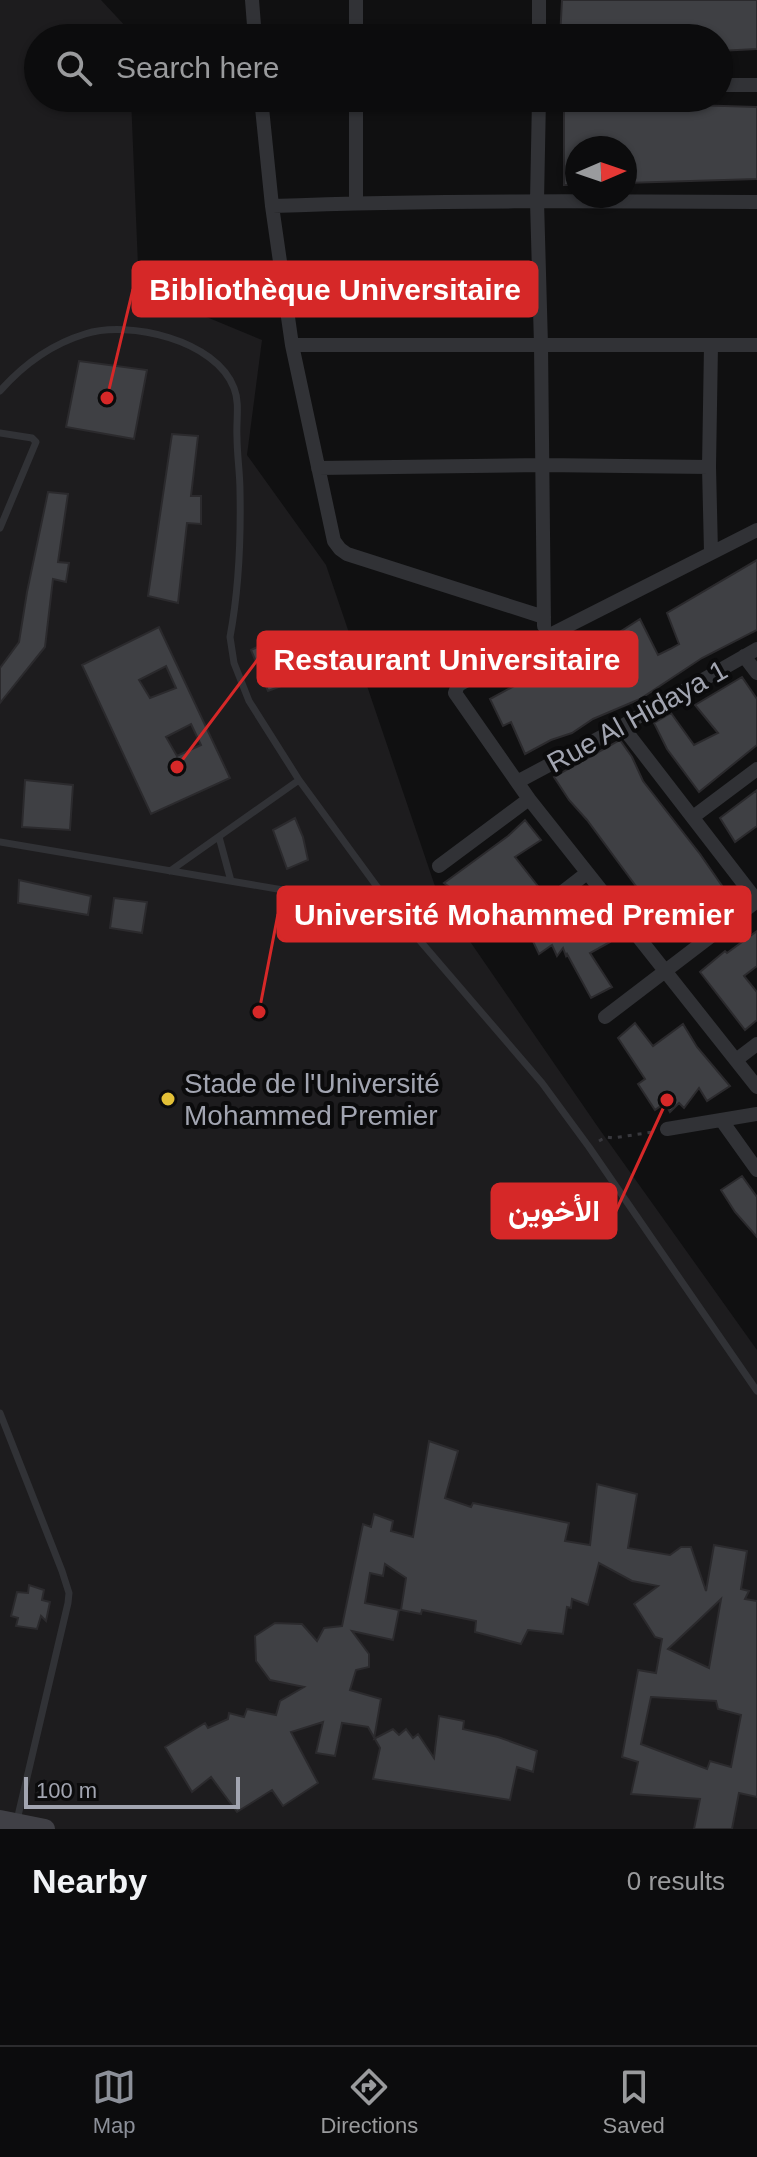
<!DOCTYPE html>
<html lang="en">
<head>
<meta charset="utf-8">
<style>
	body { margin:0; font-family:Arial,Vazirmatn,sans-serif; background:#151516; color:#f1f3f6 }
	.compass { position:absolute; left:565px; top:136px; width:72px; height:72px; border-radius:50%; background:#0c0c0d; box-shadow:0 2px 6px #0004; rotate:88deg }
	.scale { position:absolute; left:24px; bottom:20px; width:216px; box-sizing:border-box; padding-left:8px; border:4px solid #a2a5b1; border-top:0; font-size:22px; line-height:28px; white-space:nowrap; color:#a2a5b1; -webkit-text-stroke:6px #0b0b0c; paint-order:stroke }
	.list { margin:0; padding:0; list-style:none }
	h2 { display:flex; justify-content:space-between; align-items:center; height:104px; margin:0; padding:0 32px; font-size:34px }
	h2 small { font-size:26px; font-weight:400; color:#9a9b9d }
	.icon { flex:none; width:44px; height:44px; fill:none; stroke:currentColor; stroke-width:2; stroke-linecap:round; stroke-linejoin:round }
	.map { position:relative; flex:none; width:757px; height:1829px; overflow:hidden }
	.search { position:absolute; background:#0c0c0d; box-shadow:0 2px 6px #0004; left:24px; right:24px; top:24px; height:88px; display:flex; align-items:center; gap:20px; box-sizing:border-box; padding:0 28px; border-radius:44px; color:#9a9b9d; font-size:30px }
	.sheet { height:216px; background:#0c0c0d }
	nav { display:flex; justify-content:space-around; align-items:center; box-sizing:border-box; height:112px; border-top:2px solid #2c2c2e; background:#0c0c0d; font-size:22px; color:#9a9b9d }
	nav a { display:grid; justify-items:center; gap:4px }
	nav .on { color:#8c9099 }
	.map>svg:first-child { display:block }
</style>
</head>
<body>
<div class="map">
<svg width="757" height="1829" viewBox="0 0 757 1829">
	<rect width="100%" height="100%" fill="#101011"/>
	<path fill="#1d1c1e" d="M0 0H101L128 29V38H38V98H131L139 289 262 340 247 455 326 565 438 895 600 1130 757 1350V1829H0Z"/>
	<path fill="#3f4044" stroke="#2b2a2d" stroke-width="2" fill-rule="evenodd" d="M562 0H757V49L719 51V38H560Z
		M691 105 757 107V179L625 183V148H577V185H564V107Z
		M79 361 147 370 134 439 66 427Z
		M172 434 198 436 191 496H201V524L187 523 178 603 148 596Z
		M48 492 68 494 58 562 69 563 66 582 53 579 45 647 0 703V668L19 642 27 592Z
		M757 560V630L702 658 640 699 593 719 572 733 551 740 525 754 511 722 503 726 490 699 553 665 554 667 578 651 618 633 640 619 658 655 670 649 679 644 667 613Z
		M159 627 230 778 151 814 82 665ZM166 666 176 688 150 698 139 680ZM191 724 201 745 177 756 166 737Z
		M288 632 293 644 303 641 313 666 311 675 268 691 251 650Z
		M742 677 757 699V745L699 792 667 749 654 723 671 713 694 745 718 733 695 705Z
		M620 740 632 757 643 781 700 854 727 893 706 908 695 891 658 916 587 820 569 800 554 777Z
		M25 780 73 785 70 830 22 827Z
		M757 790V826L735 842 720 818Z
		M295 818 303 837 308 860 287 869 273 830Z
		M525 820 541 840 515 857 541 890 510 917 490 919 475 893 467 900 444 883 508 836Z
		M19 880 91 896 88 915 18 903Z
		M584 896 599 917 610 942 590 953 612 987 591 998 567 954 566 956 563 948 557 956 552 945 539 954 530 935 563 916 560 912Z
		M114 898 147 902 142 933 110 928Z
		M757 931V966L744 976 757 992V1020L745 1030 700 972 725 951 727 953Z
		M635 1023 653 1046 683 1024 697 1047 730 1086 707 1101 699 1088 684 1108 679 1103 670 1112 665 1103 655 1110 638 1084 645 1079 618 1038Z
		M742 1176 757 1197V1237L735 1212 721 1190Z
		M429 1441 458 1451 445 1498 471 1507 473 1503 569 1523 565 1541 590 1545 597 1484 637 1494 628 1548 670 1555 681 1547H691L706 1591 714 1545 747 1551 741 1589 749 1591 745 1599 757 1601V1797L739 1793 732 1829H694L700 1799 631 1794 638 1762 622 1757 638 1670 656 1673 662 1639 655 1637 634 1604 658 1586 632 1581 599 1563 588 1605 572 1599 571 1608 567 1607 563 1634 528 1630 521 1644 475 1632 476 1621 422 1610 421 1614 401 1610 406 1578 385 1564 383 1576 370 1573 365 1603 399 1610 393 1640 352 1631 369 1654V1667L356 1670 350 1690 381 1699 374 1739 393 1729 399 1735 406 1729 413 1738 418 1734 434 1758 439 1716 464 1721 463 1729 498 1737 537 1751 533 1772 517 1767 510 1800 373 1779 380 1748 368 1727 342 1723 335 1756 316 1753 323 1722 291 1732 318 1783 283 1806 272 1790 237 1812 211 1777 192 1792 165 1747 205 1723 208 1728 228 1719 229 1713 244 1717 247 1709 276 1715 280 1701 304 1687 270 1680 256 1661 255 1636 275 1623 302 1624 317 1641 324 1628 342 1626 363 1524 371 1527 374 1514 393 1521 391 1531 413 1537ZM721 1599 709 1668 668 1649 700 1619ZM651 1697 716 1701 718 1709 741 1715 731 1767 710 1761 707 1769 641 1744Z
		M29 1585 44 1590 42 1600 50 1602 46 1621 41 1616 37 1629 16 1626 18 1618 11 1616 17 1592 28 1593Z"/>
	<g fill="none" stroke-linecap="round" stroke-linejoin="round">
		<path stroke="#38383d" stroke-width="3" stroke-dasharray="4 6" stroke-linecap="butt" d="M599 1141 606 1137 613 1138 653 1132"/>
		<path stroke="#313236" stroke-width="7" d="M0 391C23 365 52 344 85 334 129 320 216 340 234 388 240 403 236 421 237 437 237 455 240 473 240 491 241 540 239 589 230 637L234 663 249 701 299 780 397 914 542 1083 589 1147 757 1391
			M0 433 32 438 36 442 0 528
			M219 837 231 881
			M0 842 289 891 340 905 397 914
			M170 871 299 780
			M0 1413 62 1571 69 1593 68 1603 17 1820"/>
		<path stroke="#313236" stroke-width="14" d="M252 0 255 38
			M356 0V38
			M539 38V0
			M719 85H757
			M261 98 272 206 292 345 334 541 340 549 347 554 544 617
			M356 98V203
			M539 98 537 201 541 345 544 626
			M272 206C433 200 595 201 757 202
			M292 345H757
			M711 345 709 467 711 552
			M318 468 542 465 709 467
			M757 530 544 638 458 685 455 693 529 799 757 1087
			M744 656 757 673
			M622 726 757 901
			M517 782 622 726 757 649
			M693 817 757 769
			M439 866 529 799
			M520 925 587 873
			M605 1017 757 901
			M736 1060 757 1044
			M722 1121 757 1170
			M667 1129 757 1114"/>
		<path stroke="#404046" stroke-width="20" d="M0 1820 45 1829"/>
	</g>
	<circle fill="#e3c037" stroke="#0b0b0c" stroke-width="3" cx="168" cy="1099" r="8"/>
	<g text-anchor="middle" stroke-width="8" stroke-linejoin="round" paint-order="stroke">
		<g font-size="28" fill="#a2a5b1" stroke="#0b0b0c">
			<text transform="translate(637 716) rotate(-29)" y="10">Rue Al Hidaya 1</text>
		</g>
		<g font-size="28" fill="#a2a5b1" stroke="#0b0b0c" text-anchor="start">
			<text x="184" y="1093">Stade de l'Université<tspan x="184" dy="32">Mohammed Premier</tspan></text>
		</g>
	</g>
	<path fill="none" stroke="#d62828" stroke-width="3" d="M107 398L133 289M177 767L258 659M259 1012L278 914M667 1100L616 1211"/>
	<g fill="#d62828" stroke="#0b0b0c" stroke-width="3">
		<circle cx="107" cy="398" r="8"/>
		<circle cx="177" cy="767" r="8"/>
		<circle cx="259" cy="1012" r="8"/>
		<circle cx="667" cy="1100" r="8"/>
	</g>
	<g fill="#d62828" stroke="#d62828" stroke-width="3">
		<rect x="133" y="262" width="404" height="54" rx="8"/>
		<rect x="258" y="632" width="379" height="54" rx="8"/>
		<rect x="278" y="887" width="472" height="54" rx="8"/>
		<rect x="492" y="1184" width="124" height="54" rx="8"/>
	</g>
	<g font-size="30" text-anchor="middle" font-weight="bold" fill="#fff">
		<text x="335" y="300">Bibliothèque Universitaire</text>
		<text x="447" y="670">Restaurant Universitaire</text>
		<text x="514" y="925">Université Mohammed Premier</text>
		<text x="554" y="1221">الأخوين</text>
	</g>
</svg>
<svg class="compass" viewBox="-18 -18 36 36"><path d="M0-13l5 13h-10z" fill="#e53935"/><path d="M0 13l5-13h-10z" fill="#9a9b9d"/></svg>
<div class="scale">100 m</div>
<div class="search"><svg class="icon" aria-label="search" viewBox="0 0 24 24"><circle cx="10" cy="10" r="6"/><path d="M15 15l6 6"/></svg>Search here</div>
</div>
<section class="sheet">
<h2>Nearby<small>0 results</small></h2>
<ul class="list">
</ul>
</section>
<nav>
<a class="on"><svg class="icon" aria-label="map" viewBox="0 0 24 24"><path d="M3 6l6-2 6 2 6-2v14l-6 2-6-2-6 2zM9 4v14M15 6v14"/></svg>Map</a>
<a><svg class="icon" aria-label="directions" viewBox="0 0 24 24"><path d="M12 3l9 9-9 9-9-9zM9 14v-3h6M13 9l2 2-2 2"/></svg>Directions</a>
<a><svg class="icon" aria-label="saved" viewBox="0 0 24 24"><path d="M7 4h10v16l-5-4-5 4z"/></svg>Saved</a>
</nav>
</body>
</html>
